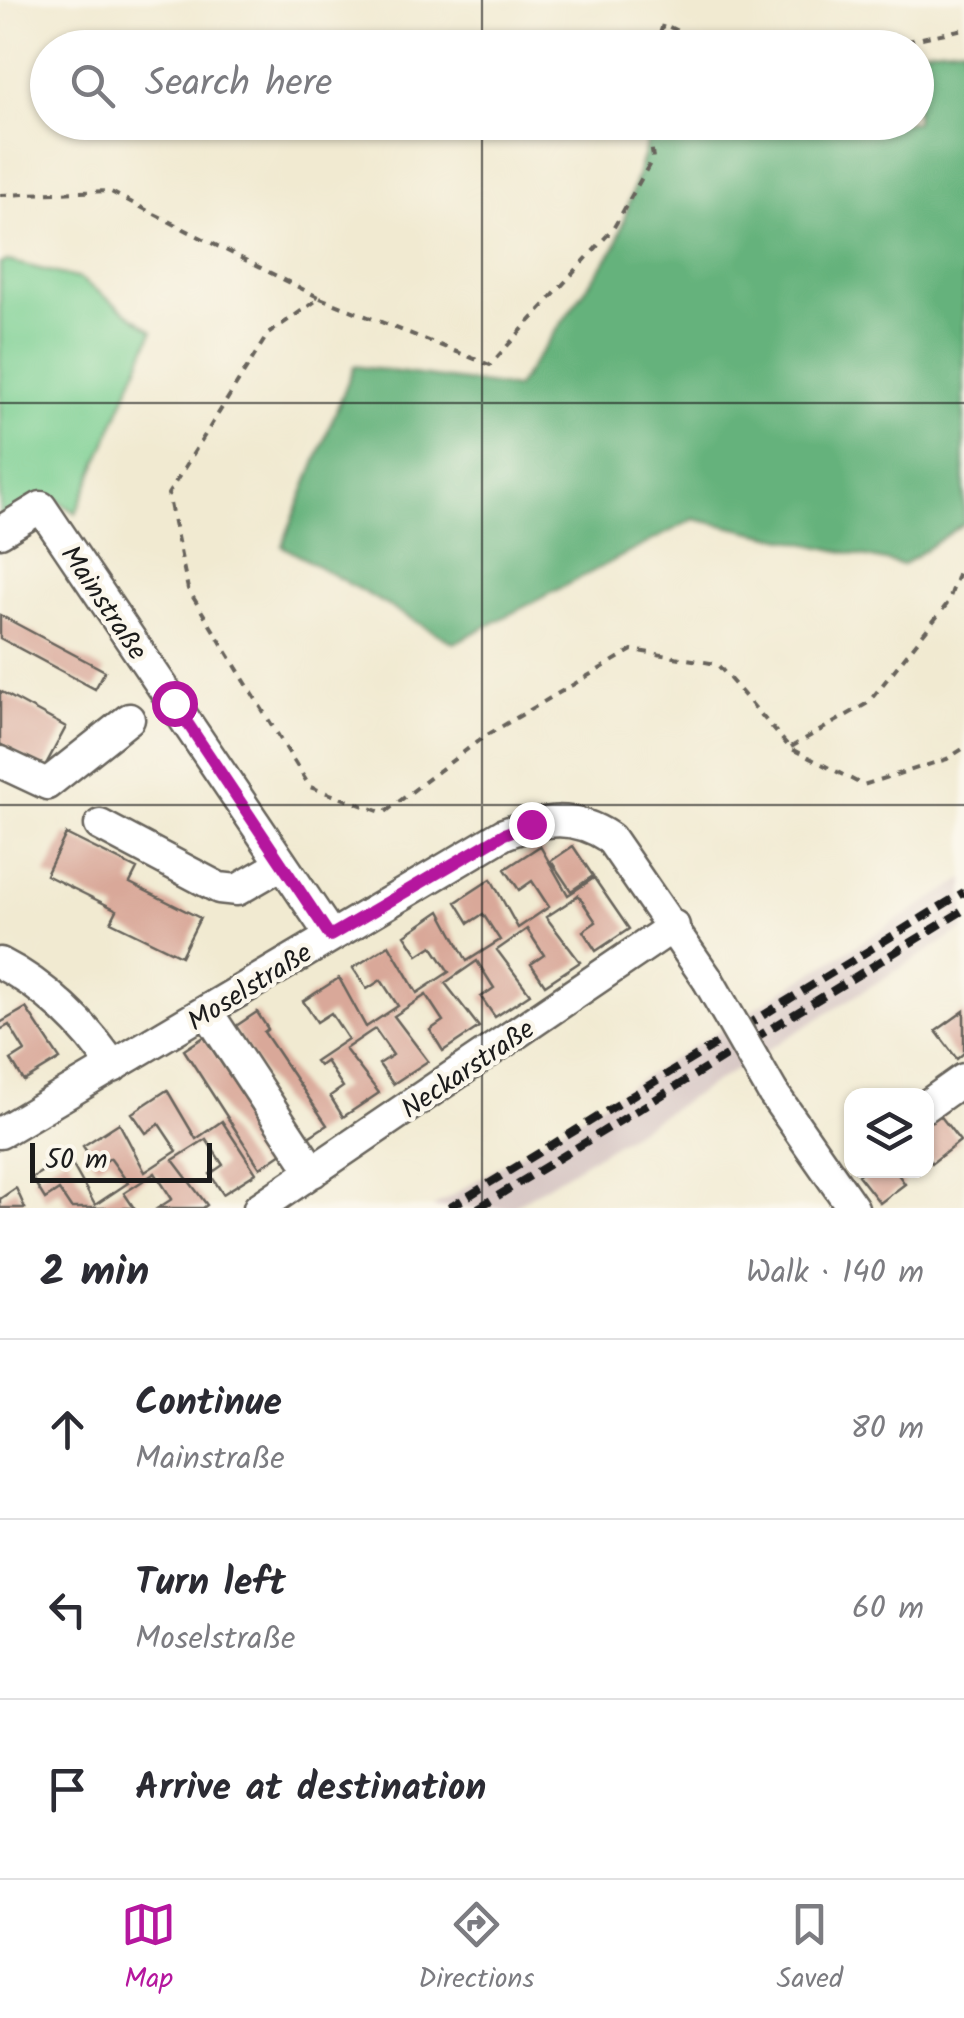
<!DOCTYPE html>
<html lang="en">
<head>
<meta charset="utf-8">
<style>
	body { margin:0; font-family:Kalam,sans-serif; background:#f7f7f7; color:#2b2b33 }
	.controls { position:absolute; right:30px; bottom:30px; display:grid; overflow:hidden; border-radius:20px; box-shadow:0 2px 8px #0004 }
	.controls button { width:90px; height:90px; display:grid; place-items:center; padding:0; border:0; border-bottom:2px solid #e1e1e2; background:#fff; color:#2b2b33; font:50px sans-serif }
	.scale { position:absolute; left:30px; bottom:25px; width:182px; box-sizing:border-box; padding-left:10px; border:5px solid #1c1c1c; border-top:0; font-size:28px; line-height:35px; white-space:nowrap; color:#1c1c1c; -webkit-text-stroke:8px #fbf7ec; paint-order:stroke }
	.stop { position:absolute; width:30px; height:30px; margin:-22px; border:8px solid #b5179e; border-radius:50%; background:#fff }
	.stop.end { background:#b5179e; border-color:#fff; box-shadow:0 2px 10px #0008 }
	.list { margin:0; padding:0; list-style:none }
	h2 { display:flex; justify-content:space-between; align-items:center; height:130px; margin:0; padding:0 40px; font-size:42px }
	h2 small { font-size:32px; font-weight:400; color:#7c7c81 }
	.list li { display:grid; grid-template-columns:65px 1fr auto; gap:30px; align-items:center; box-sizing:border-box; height:180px; padding:0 40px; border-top:2px solid #e1e1e2 }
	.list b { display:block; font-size:38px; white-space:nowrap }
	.list p { margin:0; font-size:32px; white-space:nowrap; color:#7c7c81 }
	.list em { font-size:32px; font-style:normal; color:#7c7c81 }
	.icon { flex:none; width:55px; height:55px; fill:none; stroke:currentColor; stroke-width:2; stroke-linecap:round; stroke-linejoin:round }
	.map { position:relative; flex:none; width:964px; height:1208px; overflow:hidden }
	.search { position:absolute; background:#fff; box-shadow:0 2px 8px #0004; left:30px; right:30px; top:30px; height:110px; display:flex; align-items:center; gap:25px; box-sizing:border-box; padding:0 35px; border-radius:55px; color:#7c7c81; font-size:38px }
	.sheet { height:670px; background:#fff }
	nav { display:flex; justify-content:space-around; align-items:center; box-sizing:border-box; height:140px; border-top:2px solid #e1e1e2; background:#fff; font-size:28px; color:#7c7c81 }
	nav a { display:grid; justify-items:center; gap:5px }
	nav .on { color:#b5179e }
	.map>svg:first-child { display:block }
</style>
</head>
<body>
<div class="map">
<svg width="964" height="1208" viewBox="0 0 964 1208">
	<rect width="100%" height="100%" fill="#fbf7ec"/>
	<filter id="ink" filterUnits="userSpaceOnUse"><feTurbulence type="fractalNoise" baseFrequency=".01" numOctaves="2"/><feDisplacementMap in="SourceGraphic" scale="20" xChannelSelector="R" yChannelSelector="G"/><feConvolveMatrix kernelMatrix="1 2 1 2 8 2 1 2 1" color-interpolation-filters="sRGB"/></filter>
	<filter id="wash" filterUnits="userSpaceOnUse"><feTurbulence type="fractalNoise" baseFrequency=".0048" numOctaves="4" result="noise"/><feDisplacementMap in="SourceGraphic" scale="40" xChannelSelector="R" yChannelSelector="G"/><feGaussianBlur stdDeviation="2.25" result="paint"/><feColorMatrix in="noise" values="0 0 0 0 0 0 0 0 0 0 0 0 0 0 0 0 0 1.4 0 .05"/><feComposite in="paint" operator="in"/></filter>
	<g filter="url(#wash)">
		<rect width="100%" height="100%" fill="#f1ead1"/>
		<path fill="#d1bfbe" d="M964 879V929L511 1208H432Z"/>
		<path fill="#7ccf92" stroke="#4c7657" stroke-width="2.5" d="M8 261 80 279 153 331 76 513 51 496 0 522V263Z"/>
		<path fill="#65b27c" stroke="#40674c" stroke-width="2.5" d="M964 46V523L903 565 694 519 454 643 282 546 354 366 516 388 616 246 653 123 916 122 917 50Z"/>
		<g id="blocks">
			<path fill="#d9a899" d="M0 615 105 671 95 689 0 638Z
				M0 691 66 727 44 768 0 744Z
				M66 834 137 869 130 883 200 918 181 956 111 922 117 910 46 875Z
				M540 846 568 895 594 878 629 929 596 951 583 931 596 922 578 895 572 900 546 917 580 962 545 985 531 964 544 955 527 929 497 950 530 994 495 1017 481 997 494 988 477 961 445 983 479 1027 443 1051 430 1030 443 1021 426 995 394 1016 428 1061 393 1084 379 1064 393 1055 375 1029 370 1032 345 1049 379 1093 343 1117 330 1096 343 1087 326 1061 319 1066 315 1061 348 1039 331 1013 317 1022 303 1001 339 978 366 1027 398 1006 381 980 367 989 353 968 389 945 417 993 449 972 432 946 418 955 405 935 440 911 467 961 500 940 483 914 469 923 456 902 491 879 518 928 549 907 532 881 519 890 505 869Z
				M573 846 593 876 571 891 551 861Z
				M26 1008 60 1059 24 1081 11 1060 25 1051 9 1025 0 1030V1023Z
				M964 1011V1053L957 1059 936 1031Z
				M257 1012 268 1029 264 1032 327 1125 307 1138 233 1028Z
				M204 1037 282 1153 260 1168 184 1050Z
				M167 1090 196 1139 222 1121 256 1173 223 1194 210 1174 223 1165 206 1139 173 1160 207 1205 203 1208H158L172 1199 155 1173 124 1193 134 1208H71L59 1190 45 1199 32 1178 67 1155 95 1205 128 1183 110 1158 97 1167 83 1146 119 1123 145 1172 177 1151 159 1124 146 1133 132 1113Z
				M939 1114 960 1141 932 1163 926 1156V1124Z
				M863 1170H895L905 1184 880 1203 858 1175Z
				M16 1188 25 1208H0V1199Z"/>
		</g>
	</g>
	<g filter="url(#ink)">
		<use href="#blocks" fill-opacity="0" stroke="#67645b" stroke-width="2.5"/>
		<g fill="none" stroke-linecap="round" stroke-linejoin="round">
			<g stroke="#67645b" stroke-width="35">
				<path id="minor" d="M0 532 41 507 331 936
					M0 762 47 784 129 719
					M100 825 219 888 237 890 282 864
					M0 963C44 985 87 1026 113 1067
					M208 1013 313 1172
					M773 1093 853 1208
					M926 1106 964 1079
					M0 1133 504 834C544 819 574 814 610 838L708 980
					M259 1208 674 926"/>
			</g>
			<path stroke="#67645b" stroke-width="4" stroke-dasharray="8 8" stroke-linecap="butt" d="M656 48 663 24 713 48
				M875 48 964 29
				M0 195 109 191 320 298 268 334 168 494 188 589 310 787 384 813 482 738 632 650 717 664 790 748 863 785 947 759 964 748
				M320 298 490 365 613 229 653 158 648 122
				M791 747 868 703 948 603 964 557"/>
			<use href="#minor" stroke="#fff" stroke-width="30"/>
			<path stroke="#1c1c1c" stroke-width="8" stroke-dasharray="15 8" stroke-linecap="butt" d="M449 1208 964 892
				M478 1208 964 910"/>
			<g stroke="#67645b" stroke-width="35" stroke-linecap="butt">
				<path id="minor-bridge" d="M708 980 773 1093"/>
			</g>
			<use href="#minor-bridge" stroke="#fff" stroke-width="30"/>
		</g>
	</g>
	<g fill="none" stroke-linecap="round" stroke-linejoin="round" filter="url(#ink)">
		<path stroke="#b5179e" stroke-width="12" d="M174 703 330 936 504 834 531 824"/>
	</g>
	<path fill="none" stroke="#1c1c1c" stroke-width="2.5" stroke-opacity="0.55" d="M482 0V48M482 122V1208M0 403H964M0 805H964"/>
	<g text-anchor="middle" stroke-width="9" stroke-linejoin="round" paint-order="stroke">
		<g font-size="28" fill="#1c1c1c" stroke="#fbf7ec">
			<text transform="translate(105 602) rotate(56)" y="10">Mainstraße</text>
			<text transform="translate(249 986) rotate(-32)" y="10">Moselstraße</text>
			<text transform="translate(467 1068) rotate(-34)" y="10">Neckarstraße</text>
		</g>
	</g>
</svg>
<div class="controls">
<button><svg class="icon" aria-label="layers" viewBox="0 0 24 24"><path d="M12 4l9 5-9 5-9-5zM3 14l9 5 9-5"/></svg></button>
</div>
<div class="scale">50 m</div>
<div class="stop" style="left:174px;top:703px"></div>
<div class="stop end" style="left:531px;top:824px"></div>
<div class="search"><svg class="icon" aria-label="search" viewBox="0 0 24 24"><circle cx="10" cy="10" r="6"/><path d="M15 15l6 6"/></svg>Search here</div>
</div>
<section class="sheet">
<h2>2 min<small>Walk · 140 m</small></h2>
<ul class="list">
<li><svg class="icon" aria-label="ahead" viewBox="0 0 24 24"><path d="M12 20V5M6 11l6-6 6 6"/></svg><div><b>Continue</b><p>Mainstraße</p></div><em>80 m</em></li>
<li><svg class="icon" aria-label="left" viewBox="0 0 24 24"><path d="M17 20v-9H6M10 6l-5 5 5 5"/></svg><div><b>Turn left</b><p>Moselstraße</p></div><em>60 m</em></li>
<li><svg class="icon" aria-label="arrive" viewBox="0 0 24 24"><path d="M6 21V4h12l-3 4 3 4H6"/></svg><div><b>Arrive at destination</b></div></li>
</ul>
</section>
<nav>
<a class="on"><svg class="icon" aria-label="map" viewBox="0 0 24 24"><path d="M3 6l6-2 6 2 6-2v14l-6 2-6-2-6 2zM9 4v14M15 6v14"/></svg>Map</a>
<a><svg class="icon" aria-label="directions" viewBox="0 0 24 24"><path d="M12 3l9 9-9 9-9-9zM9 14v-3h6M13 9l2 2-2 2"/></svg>Directions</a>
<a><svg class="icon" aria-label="saved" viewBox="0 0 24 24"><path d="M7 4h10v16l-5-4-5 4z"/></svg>Saved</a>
</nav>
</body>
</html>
